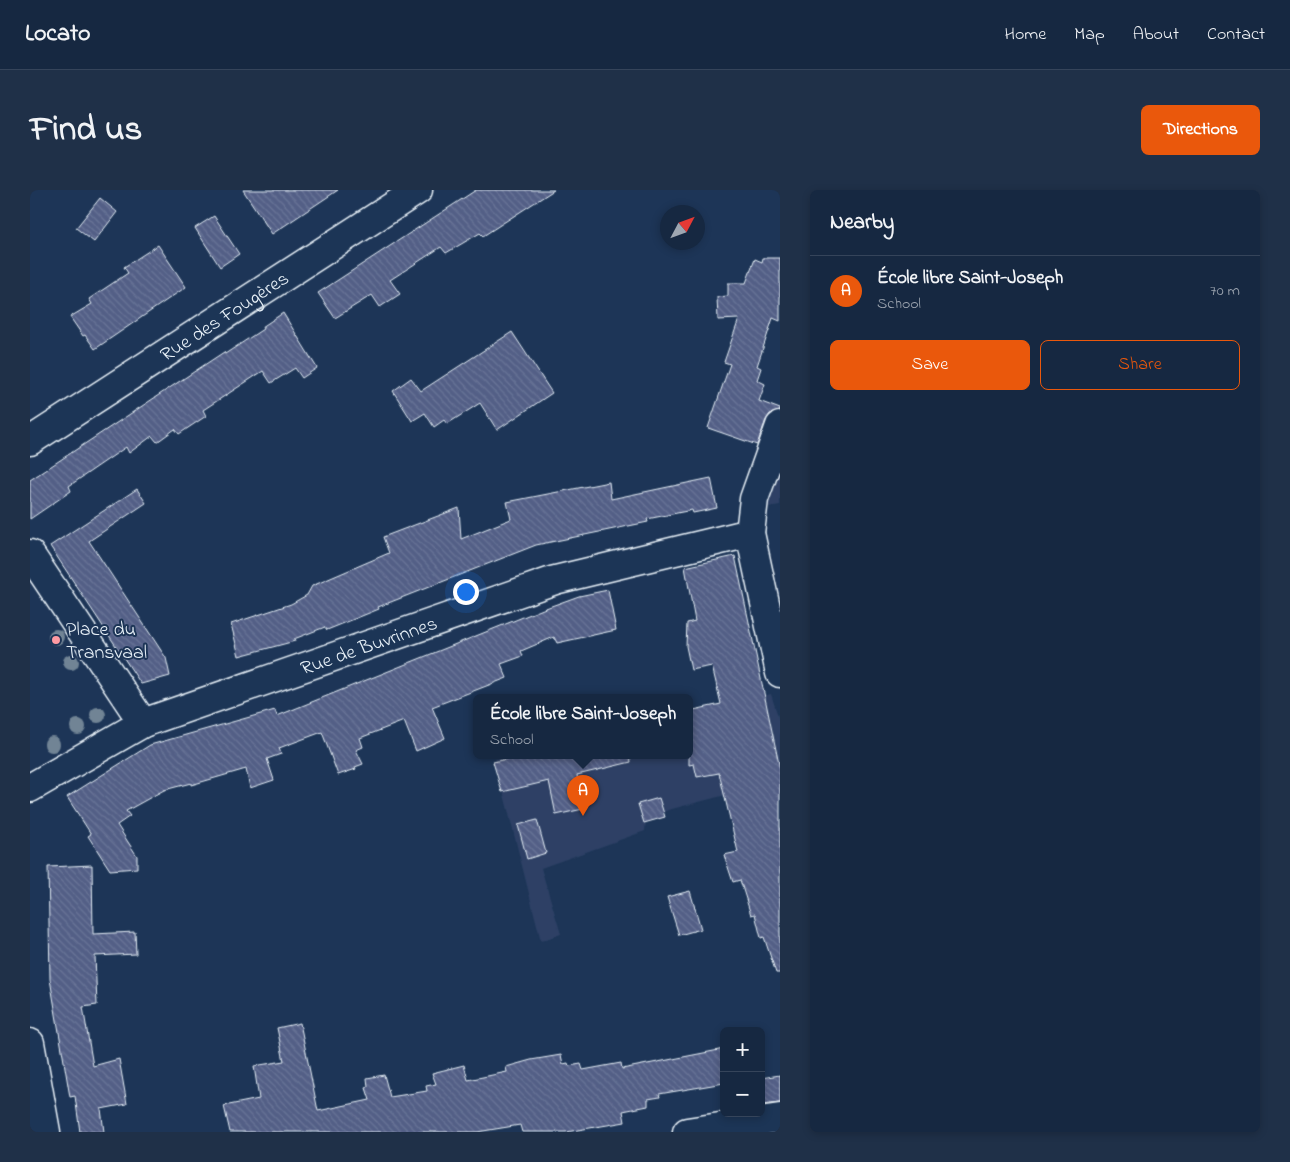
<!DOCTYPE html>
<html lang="en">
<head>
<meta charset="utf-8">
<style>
	body { margin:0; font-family:"Indie Flower",sans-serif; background:#1f3048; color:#f1f3f6 }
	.controls { position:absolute; right:15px; bottom:15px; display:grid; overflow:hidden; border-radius:8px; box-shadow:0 2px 8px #0003 }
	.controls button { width:45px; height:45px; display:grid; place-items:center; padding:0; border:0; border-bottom:1px solid #35445a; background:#162841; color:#f1f3f6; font:25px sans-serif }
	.compass { position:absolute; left:630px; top:15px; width:45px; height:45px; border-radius:50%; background:#162841; box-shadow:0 2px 8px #0003; rotate:49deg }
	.you { position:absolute; left:435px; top:401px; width:18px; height:18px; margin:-12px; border:4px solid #fff; border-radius:50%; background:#1a73e8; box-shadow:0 0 0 8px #1a73e833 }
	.badge { display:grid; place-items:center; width:32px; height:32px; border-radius:50%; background:#ea580c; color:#fff; font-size:16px; font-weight:700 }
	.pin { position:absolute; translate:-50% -41px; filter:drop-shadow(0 1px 2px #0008) }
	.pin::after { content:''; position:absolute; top:26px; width:18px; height:15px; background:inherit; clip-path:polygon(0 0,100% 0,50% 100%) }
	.popup { position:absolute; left:443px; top:504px; width:220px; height:65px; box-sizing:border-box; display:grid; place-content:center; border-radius:8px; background:#162841; filter:drop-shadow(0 1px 4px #0005); font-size:16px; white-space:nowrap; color:#9ea6b1 }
	.popup b { font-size:19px; color:#f1f3f6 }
	.popup::after { content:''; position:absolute; left:50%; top:100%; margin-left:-10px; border:10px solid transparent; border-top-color:#162841 }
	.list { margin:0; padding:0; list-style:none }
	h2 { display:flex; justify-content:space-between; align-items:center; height:65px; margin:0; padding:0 20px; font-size:21px }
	h2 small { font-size:16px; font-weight:400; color:#9ea6b1 }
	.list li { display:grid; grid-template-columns:32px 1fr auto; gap:15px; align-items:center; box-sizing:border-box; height:70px; padding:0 20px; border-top:1px solid #35445a }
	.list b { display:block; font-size:19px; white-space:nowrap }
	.list p { margin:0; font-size:16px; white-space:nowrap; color:#9ea6b1 }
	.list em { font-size:16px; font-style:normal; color:#9ea6b1 }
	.actions { display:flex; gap:10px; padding:15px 20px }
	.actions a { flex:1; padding:11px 0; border:1px solid #ea580c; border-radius:8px; text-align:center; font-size:18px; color:#ea580c }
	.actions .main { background:#ea580c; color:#fff }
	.map { position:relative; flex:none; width:750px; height:942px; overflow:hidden; border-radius:8px }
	header { display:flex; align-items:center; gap:30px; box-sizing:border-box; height:70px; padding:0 25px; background:#162841; border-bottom:1px solid #35445a }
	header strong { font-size:24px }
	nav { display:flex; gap:28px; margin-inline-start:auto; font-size:18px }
	.intro { display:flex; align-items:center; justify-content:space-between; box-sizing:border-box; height:120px; padding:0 30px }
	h1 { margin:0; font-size:35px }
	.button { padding:12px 22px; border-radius:8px; background:#ea580c; color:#fff; font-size:18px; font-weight:700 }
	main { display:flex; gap:30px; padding:0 30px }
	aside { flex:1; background:#162841; border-radius:8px; box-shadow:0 2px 8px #0003 }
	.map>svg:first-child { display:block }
</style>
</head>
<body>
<header>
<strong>Locato</strong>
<nav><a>Home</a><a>Map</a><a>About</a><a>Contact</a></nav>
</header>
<div class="intro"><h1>Find us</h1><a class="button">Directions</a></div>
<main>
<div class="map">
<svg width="750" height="942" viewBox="0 0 750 942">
	<defs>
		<pattern id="building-back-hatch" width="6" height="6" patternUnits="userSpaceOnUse" patternTransform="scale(1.25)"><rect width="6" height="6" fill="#525e86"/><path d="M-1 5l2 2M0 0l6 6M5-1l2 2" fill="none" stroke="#6b7698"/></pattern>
	</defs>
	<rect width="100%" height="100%" fill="#1d3557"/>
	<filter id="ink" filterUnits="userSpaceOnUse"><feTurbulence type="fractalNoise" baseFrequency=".02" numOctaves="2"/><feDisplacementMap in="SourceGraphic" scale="10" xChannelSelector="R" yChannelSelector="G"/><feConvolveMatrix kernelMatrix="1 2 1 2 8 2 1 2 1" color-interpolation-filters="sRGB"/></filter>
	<g filter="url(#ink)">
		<path fill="#2d4165" d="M750 276V315L738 317Z
			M741 504 750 533V591L638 620 616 631 615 641 511 678 531 744 511 751 465 569 480 565H659V522Z"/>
		<path fill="url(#building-back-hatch)" stroke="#e8f1f8" d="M213 0H308L242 44Z
			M446 0H524L453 46 450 43 416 63 411 57 360 90 370 104 350 117 342 105 305 128 288 103Z
			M70 8 87 22 64 52 46 38Z
			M184 26 209 64 190 77 165 38Z
			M128 55 156 97 65 159 55 145 53 146 40 127 62 114 59 109 98 83 94 77Z
			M733 68H750V131L743 128 727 176 731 178 727 190 735 194 729 211 750 219V221L740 224 736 230 727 255 678 238 700 174 694 172 709 129 688 130 687 107 698 106V93H716L725 69 732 72Z
			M253 123 287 178 272 188 265 178 241 193 233 181 173 220 176 226 149 244 145 239 127 252 122 246 99 263 96 257 39 296 41 301 0 329V290L194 162 195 164 233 139 232 137Z
			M482 142 522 203 467 240 450 213 417 234 414 230 404 237 395 223 382 231 363 201 381 188 391 201Z
			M681 288 687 318 663 323 662 320 617 329 618 332 506 355 348 417 349 419 297 440 295 437 264 449 265 451 209 466 201 434 261 414 277 405 282 396 359 363 353 347 429 318 431 349 481 329 477 312 579 292 581 309Z
			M107 299 116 313 59 351 136 468 140 486 111 494 20 356Z
			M705 366 750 579V783H746L734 747 731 748 725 724 721 725 710 690 703 692 694 665 708 662 689 583 667 587 664 574 659 575V521L691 514 682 476 661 480 656 456 657 433 665 431 655 377Z
			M578 400 586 440 527 453 524 447 491 461 493 466 471 474 477 488 402 517 415 548 386 561 374 531 330 548 333 557 326 560 333 574 325 577 326 579 308 585 292 542 249 558 251 564 237 569 244 590 220 598 216 579 161 595V593L134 600 96 621 100 626 87 635 107 666V678L80 680 58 646 61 644 37 607 120 555 245 520 247 526 513 419 549 406Z
			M480 565H600L601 572 547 585 553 619 526 625 519 591 472 602 463 572 481 568Z
			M629 608 635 627 614 633 608 614Z
			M507 630 516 663 497 669 488 635Z
			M62 675 63 744 105 742 106 764 65 766 67 815 53 817 63 876 89 869 97 914 71 919 74 942H50L45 906 40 907 20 789 18 677Z
			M660 701 671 739 649 745 637 707Z
			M270 833 288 921 340 910 336 898 338 897 337 888 354 885 360 907 397 901 396 896 406 894 402 883 434 875 438 890 477 882 476 877 501 870 531 865 533 874 538 873 539 876 551 874 553 880 591 873 592 879 694 859V893L629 904 630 907 618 909V916L593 921 595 932 536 942H492L490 935 447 942H200L194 916 229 909 224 876 254 871 247 838Z
			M750 885V913L731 915V888Z"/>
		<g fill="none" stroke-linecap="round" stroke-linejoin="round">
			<g stroke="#e8f1f8" stroke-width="31">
				<g id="minor">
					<path d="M750 236 724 309 720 343 750 483"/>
					<path id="s1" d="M0 251 388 0"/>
					<path d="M0 364 113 533"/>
					<path id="s2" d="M0 598 113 533 525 390 720 343"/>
					<path d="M0 853 16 942"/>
					<path d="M657 942 750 928"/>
				</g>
			</g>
			<use href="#minor" stroke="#1d3557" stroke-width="28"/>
		</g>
		<g fill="#718495">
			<circle cx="26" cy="447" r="8"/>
			<circle cx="41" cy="472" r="8"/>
			<circle cx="68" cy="525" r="8"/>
			<circle cx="48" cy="537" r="8"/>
			<circle cx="22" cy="554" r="8"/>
		</g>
	</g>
	<circle fill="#ff9aa2" stroke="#1d3557" stroke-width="2" cx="26" cy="450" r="5"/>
	<g text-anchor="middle" stroke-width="4" stroke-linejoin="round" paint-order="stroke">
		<g font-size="20" fill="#e8f1f8" stroke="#1d3557">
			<text dy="7" stroke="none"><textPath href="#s1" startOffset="231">Rue des Fougères</textPath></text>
			<text dy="7" stroke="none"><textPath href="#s2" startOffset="369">Rue de Buvrinnes</textPath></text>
		</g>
		<g font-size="20" fill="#e8f1f8" stroke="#1d3557" text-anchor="start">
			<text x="36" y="445">Place du<tspan x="36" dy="23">Transvaal</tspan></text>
		</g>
	</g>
</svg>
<div class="controls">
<button>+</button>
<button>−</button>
</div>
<svg class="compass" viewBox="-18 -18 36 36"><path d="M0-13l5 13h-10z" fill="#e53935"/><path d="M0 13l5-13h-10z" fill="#9ea6b1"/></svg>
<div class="you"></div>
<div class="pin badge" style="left:553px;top:626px">A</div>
<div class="popup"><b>École libre Saint-Joseph</b>School</div>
</div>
<aside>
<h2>Nearby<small></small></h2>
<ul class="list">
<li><span class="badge">A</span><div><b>École libre Saint-Joseph</b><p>School</p></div><em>70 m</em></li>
</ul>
<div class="actions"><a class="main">Save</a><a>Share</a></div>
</aside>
</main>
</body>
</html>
